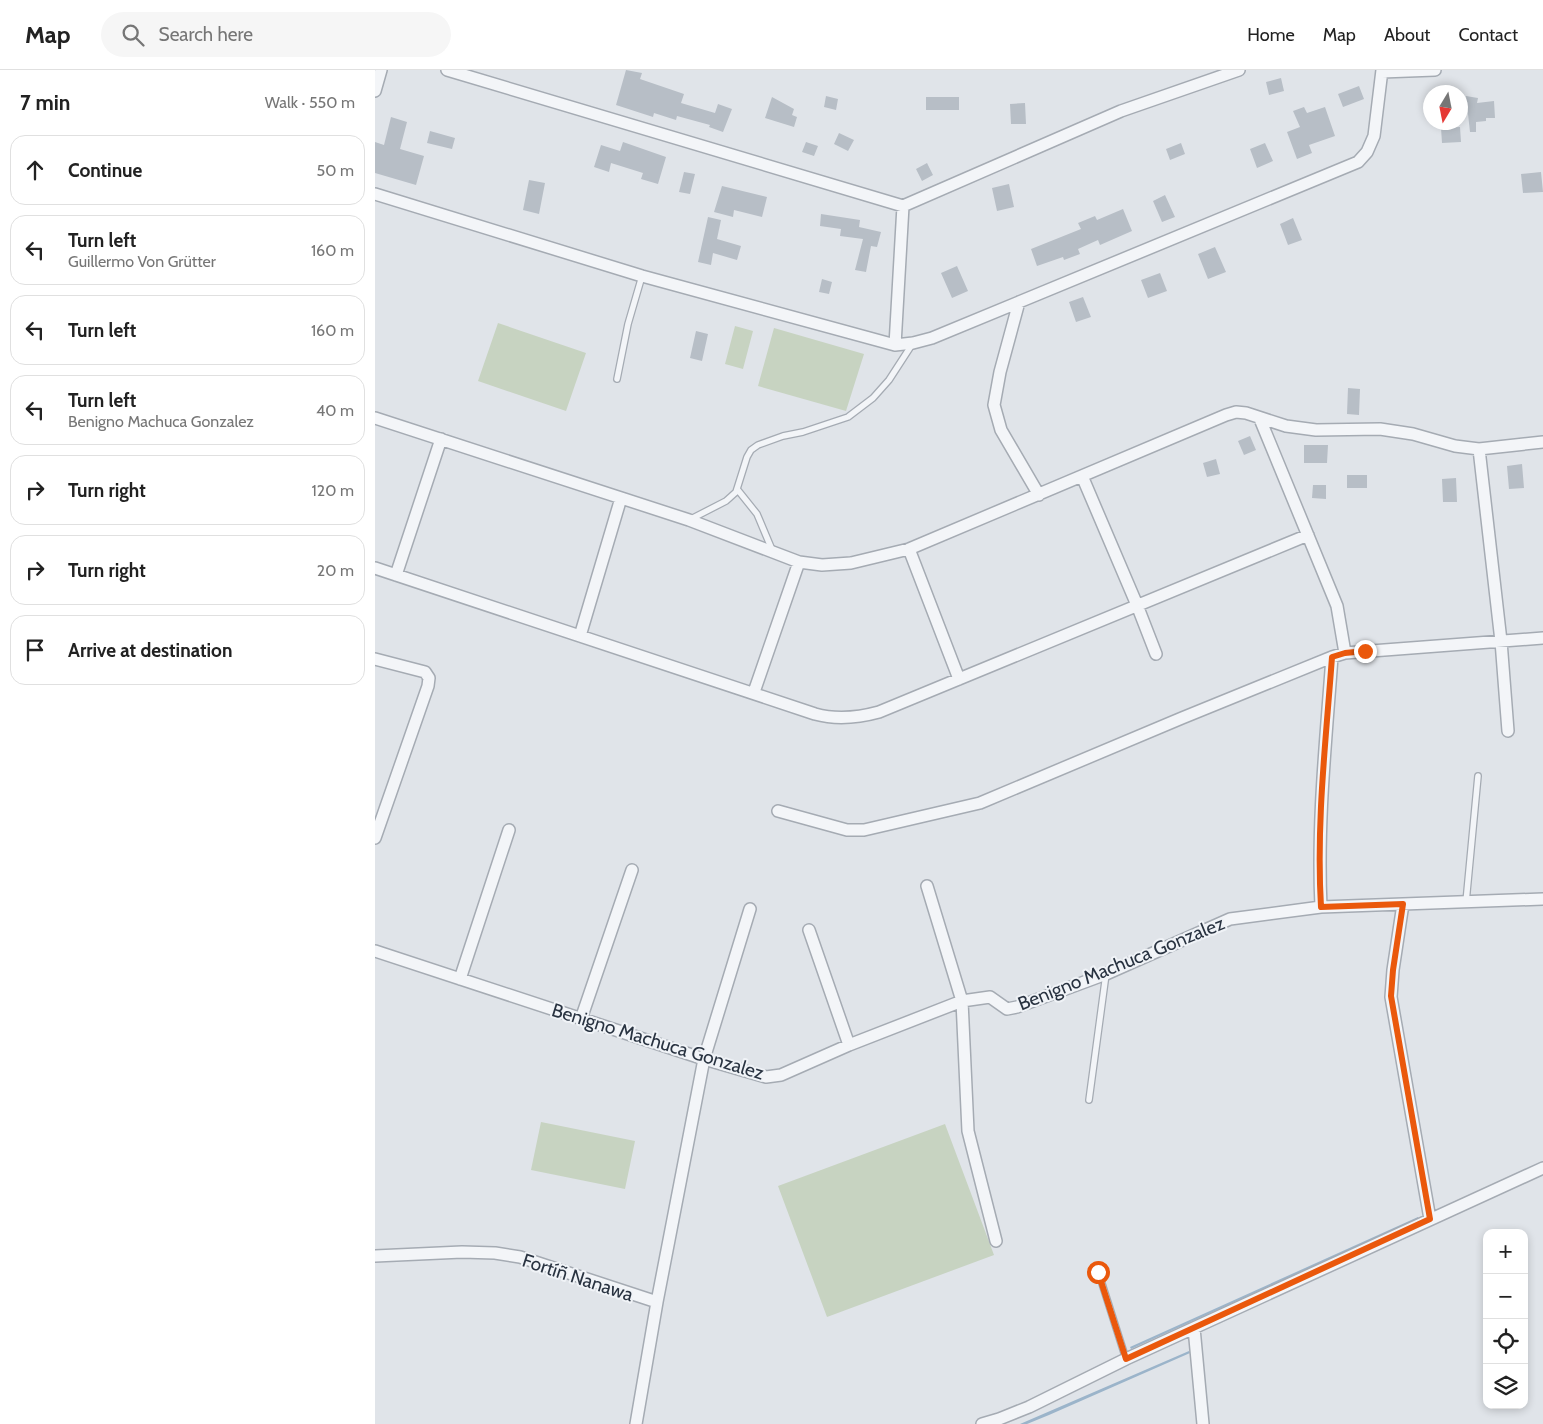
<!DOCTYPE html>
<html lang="en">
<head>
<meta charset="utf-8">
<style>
	body { margin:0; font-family:Cabin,sans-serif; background:#f6f6f6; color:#222 }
	.controls { position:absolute; right:15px; bottom:15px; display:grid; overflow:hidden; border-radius:10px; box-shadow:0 2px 8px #0003 }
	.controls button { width:45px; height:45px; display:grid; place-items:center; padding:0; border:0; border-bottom:1px solid #e0e0e0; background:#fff; color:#222; font:25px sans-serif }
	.compass { position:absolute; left:1048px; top:15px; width:45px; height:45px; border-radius:50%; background:#fff; box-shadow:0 2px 8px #0003; rotate:190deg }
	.stop { position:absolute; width:15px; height:15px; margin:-11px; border:4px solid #ea580c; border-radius:50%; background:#fff }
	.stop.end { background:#ea580c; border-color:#fff; box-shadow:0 1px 5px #0008 }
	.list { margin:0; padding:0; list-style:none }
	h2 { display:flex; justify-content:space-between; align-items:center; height:65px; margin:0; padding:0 20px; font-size:21px }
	h2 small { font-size:16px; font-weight:400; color:#767676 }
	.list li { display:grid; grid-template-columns:32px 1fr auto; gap:15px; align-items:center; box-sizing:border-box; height:70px; margin:0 10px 10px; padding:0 10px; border:1px solid #e0e0e0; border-radius:15px }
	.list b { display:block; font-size:19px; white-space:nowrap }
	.list p { margin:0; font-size:16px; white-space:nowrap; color:#767676 }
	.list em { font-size:16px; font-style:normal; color:#767676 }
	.icon { flex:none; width:28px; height:28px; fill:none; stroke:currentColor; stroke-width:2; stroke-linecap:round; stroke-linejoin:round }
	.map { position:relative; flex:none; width:1168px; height:1354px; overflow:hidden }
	header { display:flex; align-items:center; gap:30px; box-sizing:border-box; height:70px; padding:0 25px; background:#fff; border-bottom:1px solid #e0e0e0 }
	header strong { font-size:24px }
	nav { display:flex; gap:28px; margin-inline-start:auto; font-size:18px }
	.search { width:350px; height:45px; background:#f6f6f6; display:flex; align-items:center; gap:12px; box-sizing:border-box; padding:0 18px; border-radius:28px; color:#767676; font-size:19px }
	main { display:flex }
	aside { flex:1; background:#fff }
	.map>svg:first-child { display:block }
</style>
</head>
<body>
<header>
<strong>Map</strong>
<div class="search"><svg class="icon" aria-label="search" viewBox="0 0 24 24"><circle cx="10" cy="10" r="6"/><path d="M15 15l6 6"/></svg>Search here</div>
<nav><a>Home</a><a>Map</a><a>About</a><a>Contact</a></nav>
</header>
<main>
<aside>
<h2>7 min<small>Walk · 550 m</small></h2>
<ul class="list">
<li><svg class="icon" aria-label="ahead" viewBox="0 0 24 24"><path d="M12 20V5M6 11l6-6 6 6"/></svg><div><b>Continue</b></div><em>50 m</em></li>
<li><svg class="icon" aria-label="left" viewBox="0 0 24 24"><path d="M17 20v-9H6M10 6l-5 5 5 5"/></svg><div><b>Turn left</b><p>Guillermo Von Grütter</p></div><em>160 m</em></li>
<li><svg class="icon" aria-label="left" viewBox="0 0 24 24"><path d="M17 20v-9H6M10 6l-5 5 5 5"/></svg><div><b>Turn left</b></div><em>160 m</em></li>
<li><svg class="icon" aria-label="left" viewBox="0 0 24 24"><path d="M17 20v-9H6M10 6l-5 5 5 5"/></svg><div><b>Turn left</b><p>Benigno Machuca Gonzalez</p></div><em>40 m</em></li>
<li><svg class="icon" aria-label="right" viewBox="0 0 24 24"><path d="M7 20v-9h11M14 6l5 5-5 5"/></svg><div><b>Turn right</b></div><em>120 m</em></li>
<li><svg class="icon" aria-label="right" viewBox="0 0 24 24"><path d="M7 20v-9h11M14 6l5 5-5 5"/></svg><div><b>Turn right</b></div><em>20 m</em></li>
<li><svg class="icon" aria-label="arrive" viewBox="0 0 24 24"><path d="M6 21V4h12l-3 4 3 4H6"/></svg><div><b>Arrive at destination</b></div></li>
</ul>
</aside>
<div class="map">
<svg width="1168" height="1354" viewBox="0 0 1168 1354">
	<rect width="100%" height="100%" fill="#e0e4e9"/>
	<path fill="#c7d3c1" d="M123 253 211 283 191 341 103 311Z
		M360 256 378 261 368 299 350 294Z
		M399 258 489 284 471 341 383 316Z
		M166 1052 260 1071 250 1119 156 1100Z
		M570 1054 619 1185 452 1247 403 1116Z"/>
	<path fill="#9bb4ca" d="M1043 1147V1149L756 1279 755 1277Z
		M814 1281 815 1283 674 1345 652 1354H645Z"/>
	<path fill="#b7bec6" d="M251 0 267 3 265 9 309 24 306 33 340 43 343 34 357 39 348 62 334 57 335 55 302 46 301 50 279 43 278 47 241 35Z
		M906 8 909 21 894 25 891 12Z
		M984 16 989 29 968 37 963 24Z
		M451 26 463 29 461 40 449 37Z
		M1091 26 1103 28 1102 33 1119 31 1120 48H1111V51L1101 52V62H1095Z
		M397 27 419 39 417 45 422 47 419 57 390 48Z
		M551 27H584V40H551Z
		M650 33 651 54H636L635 34Z
		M929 37 932 43 950 37 960 66 934 75 937 83 922 89 912 62 925 57 918 41Z
		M16 47 32 52 25 79 49 86 41 115 0 103V72L9 75Z
		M1085 57 1086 72 1067 73 1066 58Z
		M55 61 80 68 77 79 52 73Z
		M464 63 479 70 473 81 459 74Z
		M248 72 291 87 283 114 266 109 268 103 236 93 234 102 219 97 226 75 245 81Z
		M431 72 443 76 439 86 427 82Z
		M806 73 810 84 795 90 791 79Z
		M890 73 898 91 882 98 875 79Z
		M552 93 558 105 547 111 541 99Z
		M309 102 320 104 315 124 304 122Z
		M1166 102 1168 122 1148 123 1146 104Z
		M154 110 170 113 164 144 148 140Z
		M634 114 639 137 622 141 617 118Z
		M347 116 392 127 387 147 359 140 358 147 339 142Z
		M790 125 800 147 787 152 778 131Z
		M748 139 757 161 725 175 723 170 703 179 705 184 689 190 688 187 662 196 656 179 706 159 703 153 720 146 722 150Z
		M446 144 485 150 484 157 506 162 502 177 496 176 491 202 480 200 488 169 465 166 466 159 445 156Z
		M333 147 346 150 342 169 366 176 362 190 338 183 336 195 323 192Z
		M918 148 927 170 913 175 905 154Z
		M840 177 851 202 833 209 823 184Z
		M582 196 593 221 577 228 566 203Z
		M785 203 792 221 773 228 766 210Z
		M447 209 457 212 454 224 444 222Z
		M708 227 716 247 701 252 694 232Z
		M321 261 333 264 327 291 315 288Z
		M973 318 985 319 984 345 972 344Z
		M875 366 881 380 869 385 863 371Z
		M929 375H953L952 393H929Z
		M841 389 845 404 832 407 828 393Z
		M1147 394 1149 418 1134 419 1132 396Z
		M972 405H992V418H972Z
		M1081 408 1082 432H1068L1067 409Z
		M938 415H951V429L937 428Z"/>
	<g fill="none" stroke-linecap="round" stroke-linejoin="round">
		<g stroke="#a5abb3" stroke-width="8">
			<path id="lane" d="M242 309 253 254 267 206
				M362 419 382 444 398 482
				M316 449 351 431 361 422 372 387 376 380 383 375 408 366 428 362 473 347 498 328 514 310 538 273
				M1091 832 1103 706
				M714 1030 731 904
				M723 1201 751 1289"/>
		</g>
		<g stroke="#a5abb3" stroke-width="14">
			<path id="street" d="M72 0 528 136 746 41 864 0
				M1007 2 1060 0
				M0 21 6 0
				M0 124 267 206 520 275 538 273 557 268 983 92 992 82 999 66 1007 0
				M644 232 625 302 619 335 626 360 664 425
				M520 275 528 136
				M0 348 314 450 424 492 447 495 476 493 534 479 851 345 861 342 871 343 911 356 941 360 1005 359 1038 364 1080 376 1104 379 1168 372
				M885 349 962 536 970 583
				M1104 379 1126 571 1133 661
				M707 406 762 535 781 584
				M534 479 584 609
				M0 498 440 644C462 650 482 648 504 642L933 465
				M21 505 66 369
				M205 566 246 428
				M0 589 50 602 54 608 53 616 0 768
				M379 622 424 492
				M403 741 472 760H489L605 733 807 648 957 587 970 583 1168 568
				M552 816 587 931 593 1061 621 1171
				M1028 834 1018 900 1016 927 1055 1149
				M946 837C942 753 951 670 957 587
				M434 860 474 975
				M0 881 329 989 391 1007 406 1005 474 975 587 931 615 927 632 939 642 937 731 904 855 849 946 837 1168 829
				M85 909 134 760
				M206 949 257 800
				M0 1186 87 1182 120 1183 145 1187 282 1232 261 1354
				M282 1232 329 989 375 839
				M819 1258 828 1354
				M607 1354 624 1349 654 1337 751 1289 1168 1098"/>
		</g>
		<use href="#lane" stroke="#f3f5f8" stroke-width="5.5"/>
		<use href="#street" stroke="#f3f5f8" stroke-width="11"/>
	</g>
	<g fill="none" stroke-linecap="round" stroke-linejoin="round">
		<path stroke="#ea580c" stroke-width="6" d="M723 1202 751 1289 1055 1149 1016 926 1018 900 1028 834 946 837C941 753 951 670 957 587L970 583 990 581"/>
	</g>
	<g text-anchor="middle" stroke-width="4" stroke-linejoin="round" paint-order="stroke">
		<g font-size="19" fill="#293341" stroke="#f0f3f7">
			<text transform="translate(746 893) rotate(-22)" y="7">Benigno Machuca Gonzalez</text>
			<text transform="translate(283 971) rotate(17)" y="7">Benigno Machuca Gonzalez</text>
			<text transform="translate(203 1207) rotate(18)" y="7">Fortíñ Nanawa</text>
		</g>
	</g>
</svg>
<div class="controls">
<button>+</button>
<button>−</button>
<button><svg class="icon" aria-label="locate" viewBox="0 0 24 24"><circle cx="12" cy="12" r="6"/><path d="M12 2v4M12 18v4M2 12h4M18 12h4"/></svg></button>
<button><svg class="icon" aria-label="layers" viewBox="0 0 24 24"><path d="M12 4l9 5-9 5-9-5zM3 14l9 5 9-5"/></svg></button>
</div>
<svg class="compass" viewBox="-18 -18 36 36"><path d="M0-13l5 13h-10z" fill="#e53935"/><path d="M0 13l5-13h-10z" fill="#767676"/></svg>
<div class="stop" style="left:723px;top:1202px"></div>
<div class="stop end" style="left:990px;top:581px"></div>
</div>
</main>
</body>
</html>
